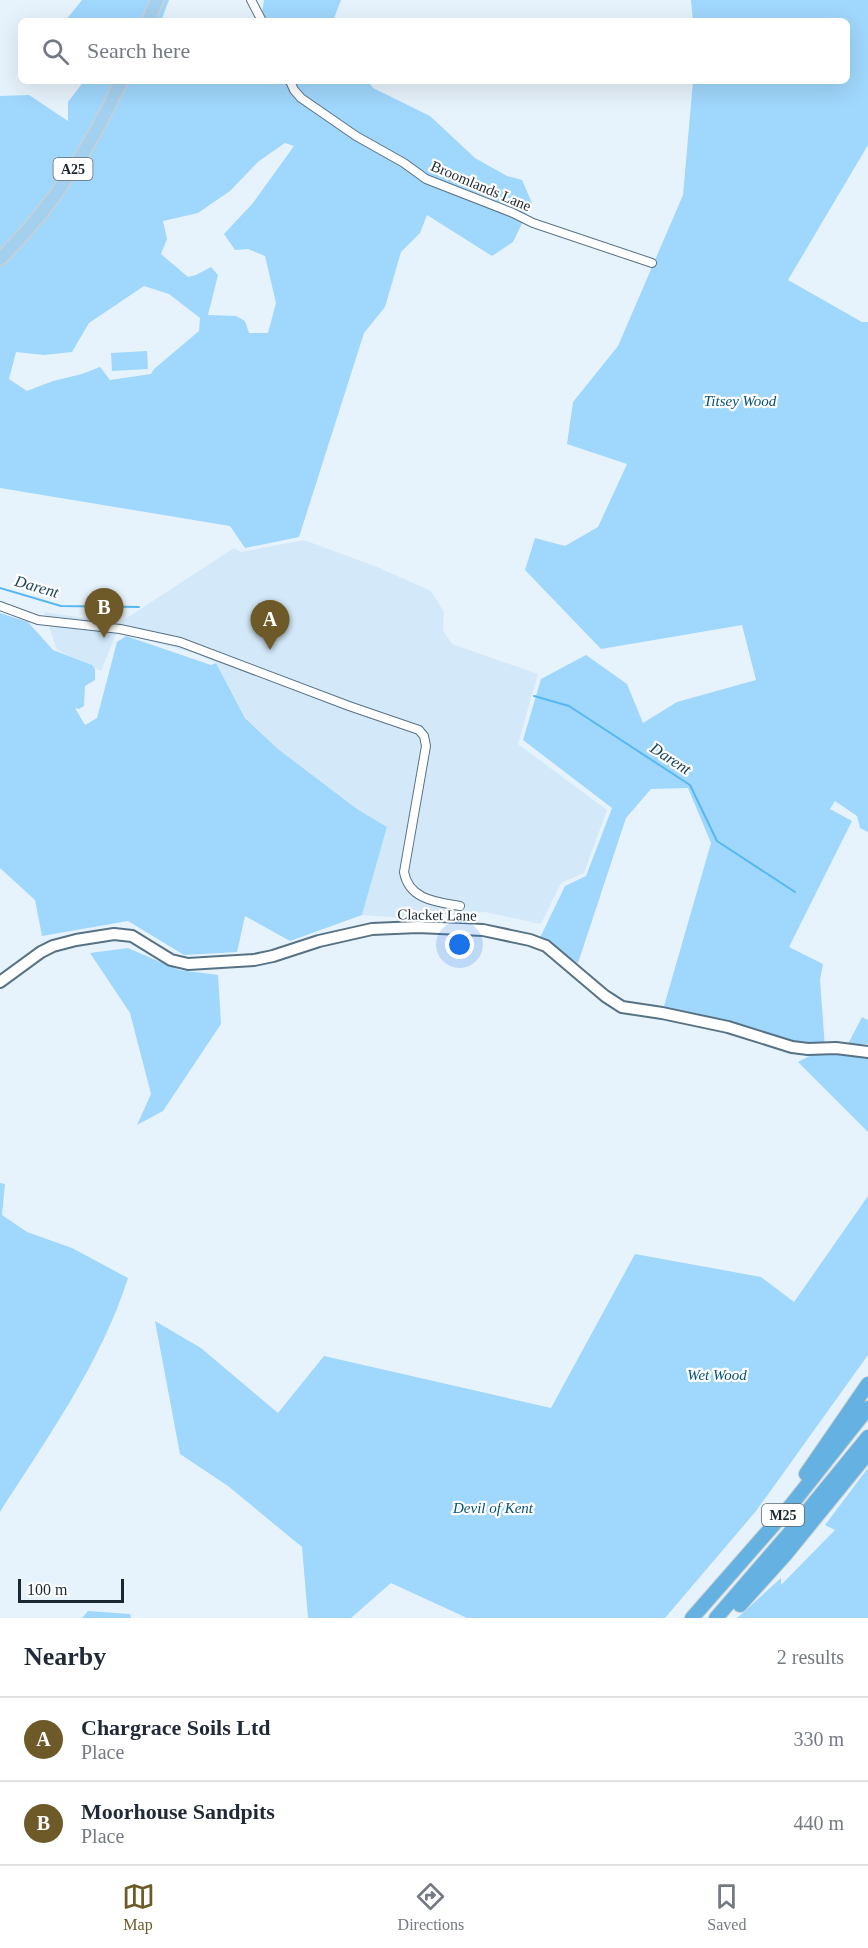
<!DOCTYPE html>
<html lang="en">
<head>
<meta charset="utf-8">
<style>
	body { margin:0; font-family:Georgia,serif; background:#f2f2f3; color:#1f2937 }
	.scale { position:absolute; left:18px; bottom:15px; width:106px; box-sizing:border-box; padding-left:6px; border:3px solid #1c282f; border-top:0; font-size:16px; line-height:21px; white-space:nowrap; color:#1c282f; -webkit-text-stroke:4px #fff; paint-order:stroke }
	.you { position:absolute; left:460px; top:945px; width:21px; height:21px; margin:-15px; border:4px solid #fff; border-radius:50%; background:#1a73e8; box-shadow:0 0 0 9px #1a73e833 }
	.badge { display:grid; place-items:center; width:39px; height:39px; border-radius:50%; background:#6d5a28; color:#fff; font-size:20px; font-weight:700 }
	.pin { position:absolute; translate:-50% -50px; filter:drop-shadow(0 2px 3px #0008) }
	.pin::after { content:''; position:absolute; top:32px; width:21px; height:18px; background:inherit; clip-path:polygon(0 0,100% 0,50% 100%) }
	.list { margin:0; padding:0; list-style:none }
	h2 { display:flex; justify-content:space-between; align-items:center; height:78px; margin:0; padding:0 24px; font-size:26px }
	h2 small { font-size:20px; font-weight:400; color:#747a83 }
	.list li { display:grid; grid-template-columns:39px 1fr auto; gap:18px; align-items:center; box-sizing:border-box; height:84px; padding:0 24px; border-top:2px solid #e0e1e3 }
	.list b { display:block; font-size:22px; white-space:nowrap }
	.list p { margin:0; font-size:20px; white-space:nowrap; color:#747a83 }
	.list em { font-size:20px; font-style:normal; color:#747a83 }
	.icon { flex:none; width:33px; height:33px; fill:none; stroke:currentColor; stroke-width:2; stroke-linecap:round; stroke-linejoin:round }
	.map { position:relative; flex:none; width:868px; height:1618px; overflow:hidden }
	.search { position:absolute; background:#fff; box-shadow:0 6px 24px #0002; left:18px; right:18px; top:18px; height:66px; display:flex; align-items:center; gap:15px; box-sizing:border-box; padding:0 21px; border-radius:9px; color:#747a83; font-size:22px }
	.sheet { height:246px; background:#fff }
	nav { display:flex; justify-content:space-around; align-items:center; box-sizing:border-box; height:84px; border-top:2px solid #e0e1e3; background:#fff; font-size:16px; color:#747a83 }
	nav a { display:grid; justify-items:center; gap:3px }
	nav .on { color:#6d5a28 }
	.map>svg:first-child { display:block }
</style>
</head>
<body>
<div class="map">
<svg width="868" height="1618" viewBox="0 0 868 1618">
	<rect width="100%" height="100%" fill="#e7f3fc"/>
	<path fill="#d3e9f9" d="M304 540 377 567 431 591 444 612 443 630 452 644 538 674 518 744 607 810 584 873 561 883 541 924 484 912 403 918 362 915 387 827 357 809 278 749 245 717 216 663 197 654 117 632 101 671 57 650 44 612 119 623 234 548 241 552Z"/>
	<path fill="#a0d7fc" fill-rule="evenodd" d="M82 0H169L161 21H65Z
		M264 0H341L333 21H261Z
		M691 0H868V145L788 280 862 322H868V832L860 828 857 816 835 801 830 809 852 821 789 947 823 964 820 980 825 1048 868 1052V1132L798 1062 823 1049H808L662 1013 711 843 688 788 651 789 626 818 578 963 536 946 565 886 586 876 612 808 523 740 541 679 586 655 627 684 643 723 677 702 756 680 742 625 601 649 525 570 535 538 565 546 598 527 627 464 567 444 573 402 618 346 683 195 693 81H847V21H693Z
		M84 81H368L373 88 430 116 475 158 507 176 522 180 532 203 513 242 492 256 427 215 420 233 401 252 385 307 364 333 299 537 245 548 230 526 0 488V96L29 95 68 121V102ZM285 143 294 146 253 203 224 234 235 250 248 249 265 256 276 303 268 333H249L245 321 236 316 208 315 218 275 211 267 196 275 188 277 161 254 167 239 163 221 198 213 230 191 259 161ZM144 286 169 294 200 318 199 331 154 369 151 374 110 380 100 367 82 374 53 381 27 391 9 379 16 352 44 355 72 352 89 323Z
		M147 351 148 369 112 371 111 353Z
		M0 613 28 622 53 650 92 665 95 669V680L85 686 84 706 79 709 75 708 85 725 97 718 117 642 126 636 211 665 216 663 245 718 278 749 357 809 387 827 362 915 290 941 245 916 237 952 184 955 128 921 42 936 35 900 0 868Z
		M128 948 179 970 218 975 221 1024 163 1111 137 1125 151 1094 130 1013 90 953Z
		M862 1017 868 1020V1044H848Z
		M0 1183 5 1184 2 1215 27 1232 72 1248 128 1278C101 1363 47 1438 0 1512Z
		M868 1196V1355L756 1511 665 1618H467L391 1583 351 1618H308L302 1547 228 1486 180 1454 155 1321 201 1348 278 1413 324 1356 551 1408 635 1254 761 1277 794 1302Z
		M868 1468V1618H737L781 1578V1585L835 1530 825 1525Z
		M88 1611 130 1614 131 1618H82Z"/>
	<g fill="none" stroke-linecap="round" stroke-linejoin="round">
		<path stroke="#58b7f3" stroke-width="2" d="M0 588 61 606 139 607
			M534 696 569 706 690 785 717 841 795 892"/>
		<g stroke="#577285" stroke-width="10">
			<path id="street" d="M251 0 262 21
				M290 81 294 90 301 98 356 136 404 163 426 179 513 213 533 223 652 263
				M0 606 38 620 120 629 180 642 349 706 419 730 424 736 426 746 404 872C409 900 437 902 460 906"/>
		</g>
		<g stroke="#577285" stroke-width="14">
			<path id="secondary" d="M0 982 41 952 53 946 76 940 114 934 132 936 171 960 188 964 254 960 273 956 319 941 372 929 418 927 483 930 530 940 546 946 605 996 622 1007 662 1013 728 1027 792 1047 808 1049 836 1048 868 1052"/>
		</g>
		<g stroke="#cdd0d1" stroke-width="15">
			<path id="primary" d="M148 21 157 0
				M0 259C52 208 91 147 121 81"/>
		</g>
		<g stroke="#cdd0d1" stroke-width="16">
			<path id="highway" d="M806 1474 868 1384
				M740 1605 785 1555 868 1453
				M692 1618 792 1504 868 1408
				M716 1618 792 1530 868 1437"/>
		</g>
		<use href="#street" stroke="#fff" stroke-width="8"/>
		<use href="#secondary" stroke="#fff" stroke-width="10"/>
		<use href="#primary" stroke="#a3d0ee" stroke-width="12"/>
		<use href="#highway" stroke="#65b1e2" stroke-width="14"/>
	</g>
	<g text-anchor="middle" stroke-width="4.5" stroke-linejoin="round" paint-order="stroke">
		<g fill="#fff" stroke="#60686d" stroke-width="1.5">
			<rect x="53.5" y="158" width="39" height="22" rx="4.5"/>
			<rect x="762" y="1504" width="42" height="22" rx="4.5"/>
		</g>
		<g font-size="14" font-weight="bold" fill="#1c282f">
			<text x="73" y="174">A25</text>
			<text x="783" y="1520">M25</text>
		</g>
		<g font-size="15" fill="#1c282f" stroke="#fff">
			<text transform="translate(481 186) rotate(23)" y="5">Broomlands Lane</text>
			<text transform="translate(437 915) rotate(1)" y="5">Clacket Lane</text>
		</g>
		<g font-size="15" font-style="italic" fill="#035279" stroke="#fff">
			<text x="740" y="406">Titsey Wood</text>
			<text x="717" y="1380">Wet Wood</text>
			<text x="493" y="1513">Devil of Kent</text>
		</g>
		<g font-size="16" font-style="italic" fill="#1a425b" stroke="#fff">
			<text transform="translate(37 586) rotate(16)" y="6">Darent</text>
			<text transform="translate(671 758) rotate(33)" y="6">Darent</text>
		</g>
	</g>
</svg>
<div class="scale">100 m</div>
<div class="you"></div>
<div class="pin badge" style="left:270px;top:650px">A</div>
<div class="pin badge" style="left:104px;top:638px">B</div>
<div class="search"><svg class="icon" aria-label="search" viewBox="0 0 24 24"><circle cx="10" cy="10" r="6"/><path d="M15 15l6 6"/></svg>Search here</div>
</div>
<section class="sheet">
<h2>Nearby<small>2 results</small></h2>
<ul class="list">
<li><span class="badge">A</span><div><b>Chargrace Soils Ltd</b><p>Place</p></div><em>330 m</em></li>
<li><span class="badge">B</span><div><b>Moorhouse Sandpits</b><p>Place</p></div><em>440 m</em></li>
</ul>
</section>
<nav>
<a class="on"><svg class="icon" aria-label="map" viewBox="0 0 24 24"><path d="M3 6l6-2 6 2 6-2v14l-6 2-6-2-6 2zM9 4v14M15 6v14"/></svg>Map</a>
<a><svg class="icon" aria-label="directions" viewBox="0 0 24 24"><path d="M12 3l9 9-9 9-9-9zM9 14v-3h6M13 9l2 2-2 2"/></svg>Directions</a>
<a><svg class="icon" aria-label="saved" viewBox="0 0 24 24"><path d="M7 4h10v16l-5-4-5 4z"/></svg>Saved</a>
</nav>
</body>
</html>
